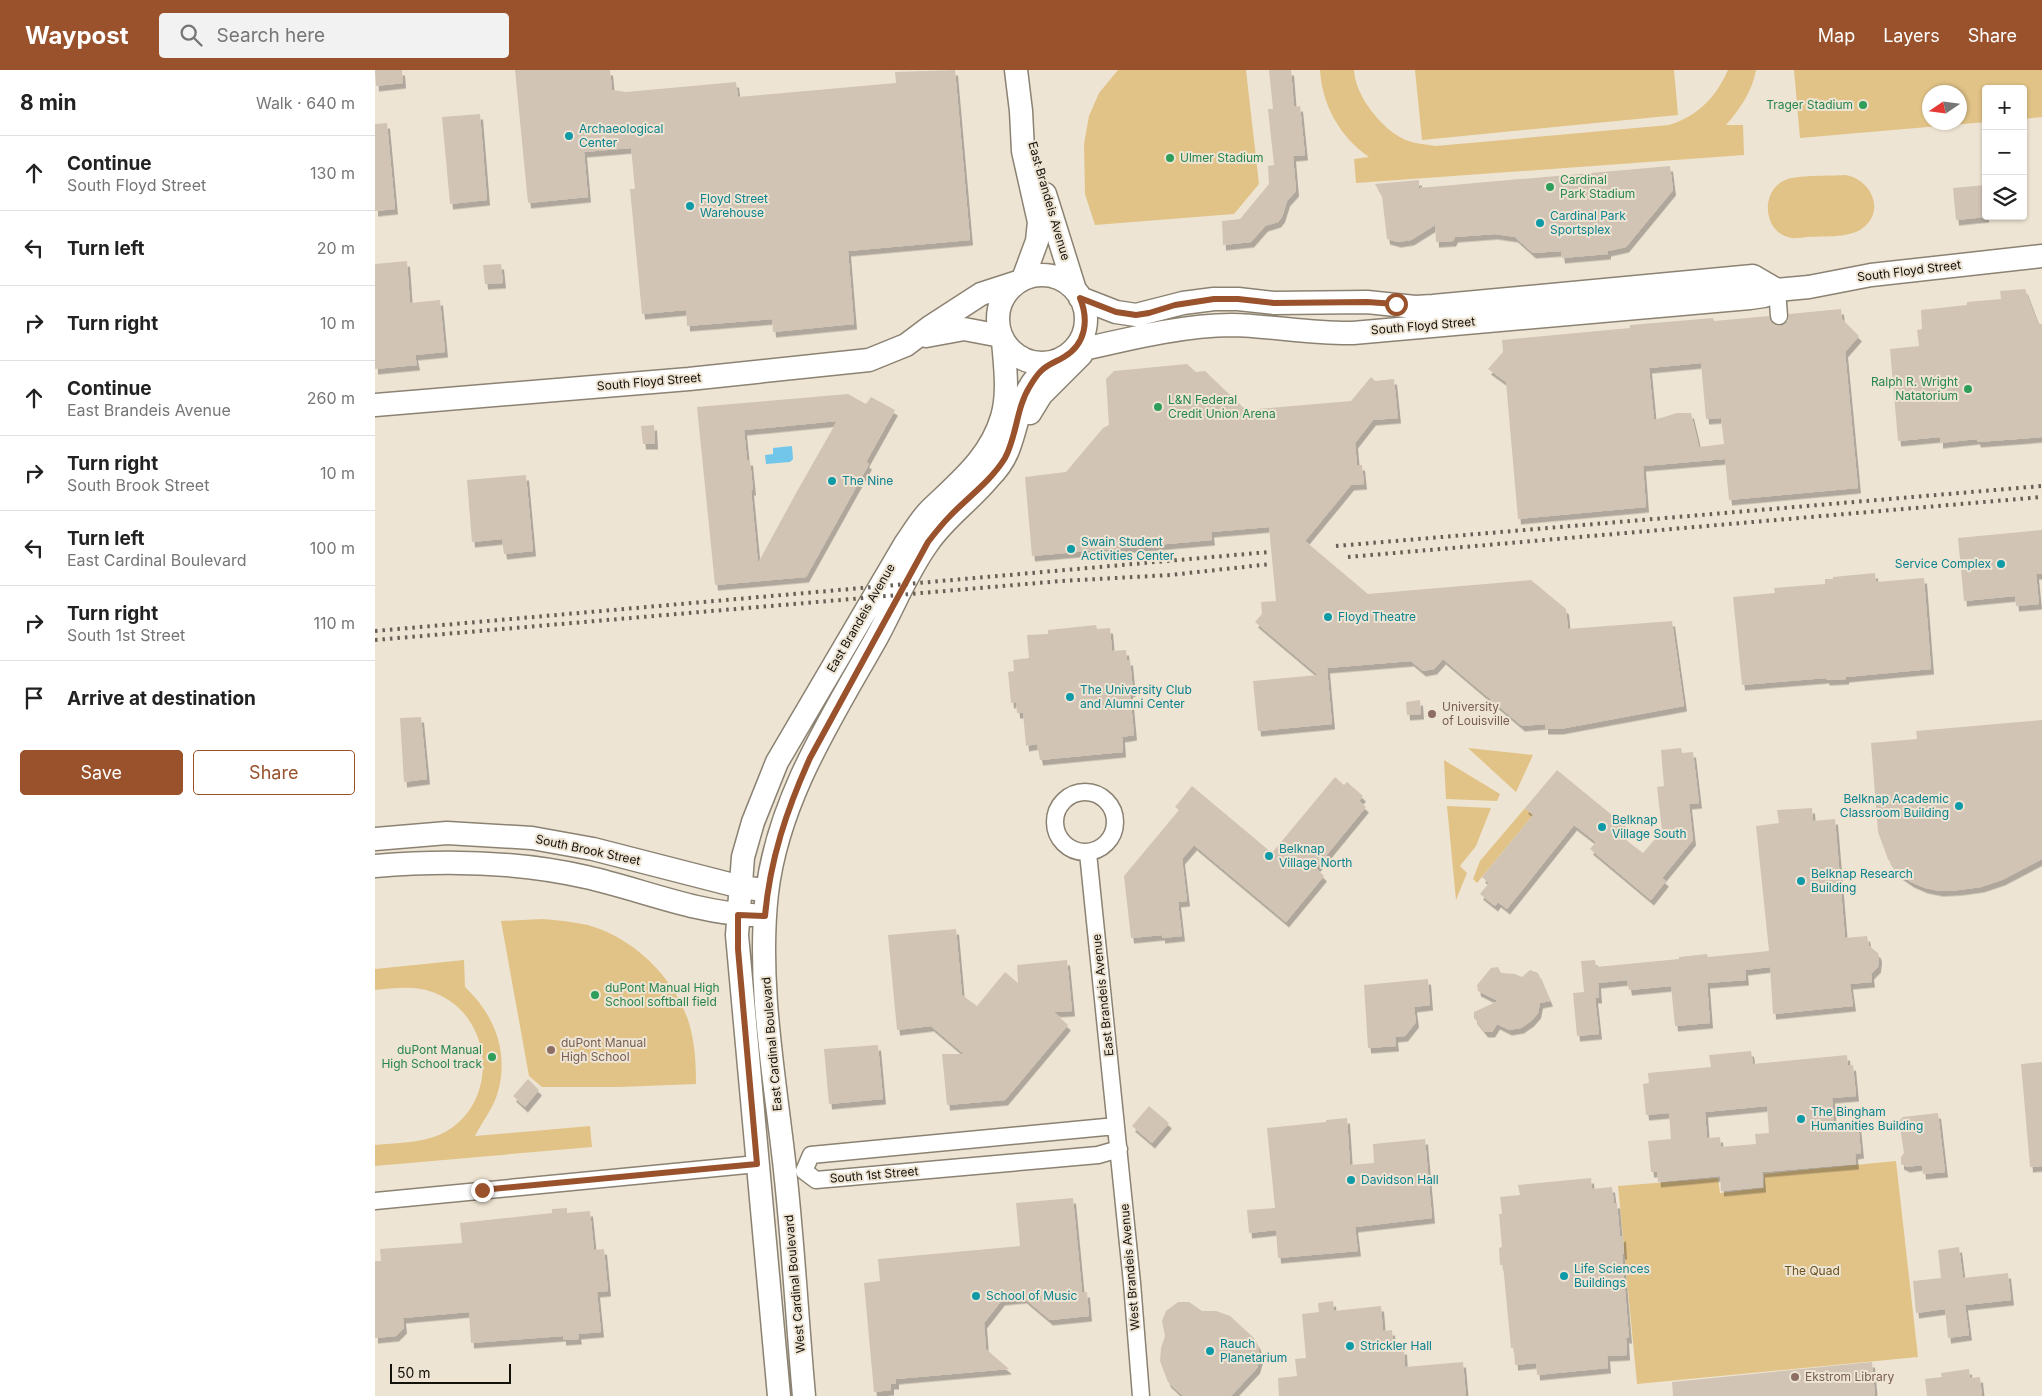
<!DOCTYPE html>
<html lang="en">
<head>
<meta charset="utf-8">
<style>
	body { margin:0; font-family:Inter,sans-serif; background:#f2f2f2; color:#222 }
	.controls { position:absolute; right:15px; top:15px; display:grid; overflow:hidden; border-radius:5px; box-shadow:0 1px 4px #0004 }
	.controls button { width:45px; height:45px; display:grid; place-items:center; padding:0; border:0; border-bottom:1px solid #e0e0e0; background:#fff; color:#222; font:25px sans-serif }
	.compass { position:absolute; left:1547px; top:15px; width:45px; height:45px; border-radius:50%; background:#fff; box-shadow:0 1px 4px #0004; rotate:257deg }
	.scale { position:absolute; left:15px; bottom:12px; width:121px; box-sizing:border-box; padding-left:5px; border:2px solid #14110b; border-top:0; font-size:14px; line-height:18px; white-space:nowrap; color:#14110b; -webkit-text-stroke:4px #eee4d3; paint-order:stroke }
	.stop { position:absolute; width:15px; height:15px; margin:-11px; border:4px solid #99522c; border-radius:50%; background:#fff }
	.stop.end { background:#99522c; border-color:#fff; box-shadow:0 1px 5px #0008 }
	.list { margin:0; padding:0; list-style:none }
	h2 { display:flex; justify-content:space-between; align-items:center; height:65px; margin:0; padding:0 20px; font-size:21px }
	h2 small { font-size:16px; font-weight:400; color:#767676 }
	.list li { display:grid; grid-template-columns:32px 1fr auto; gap:15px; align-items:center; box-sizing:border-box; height:75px; padding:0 20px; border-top:1px solid #e0e0e0 }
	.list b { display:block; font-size:19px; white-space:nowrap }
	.list p { margin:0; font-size:16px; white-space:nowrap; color:#767676 }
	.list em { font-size:16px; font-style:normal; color:#767676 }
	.actions { display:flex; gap:10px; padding:15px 20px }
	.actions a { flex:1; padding:11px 0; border:1px solid #99522c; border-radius:5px; text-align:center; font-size:18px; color:#99522c }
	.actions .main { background:#99522c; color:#fff }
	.icon { flex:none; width:28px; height:28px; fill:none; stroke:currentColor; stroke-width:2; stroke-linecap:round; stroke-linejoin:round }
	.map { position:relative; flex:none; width:1667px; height:1326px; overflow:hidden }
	header { display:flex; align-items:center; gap:30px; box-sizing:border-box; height:70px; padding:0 25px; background:#99522c; color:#fff }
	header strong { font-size:24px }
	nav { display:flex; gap:28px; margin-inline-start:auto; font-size:18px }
	.search { width:350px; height:45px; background:#f2f2f2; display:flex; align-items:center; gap:12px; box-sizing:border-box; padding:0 18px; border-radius:5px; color:#767676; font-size:19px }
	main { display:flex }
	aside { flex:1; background:#fff }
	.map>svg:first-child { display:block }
</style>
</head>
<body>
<header>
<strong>Waypost</strong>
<div class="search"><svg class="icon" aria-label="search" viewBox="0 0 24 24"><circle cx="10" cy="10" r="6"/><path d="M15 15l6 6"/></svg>Search here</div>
<nav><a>Map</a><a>Layers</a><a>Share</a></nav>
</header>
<main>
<aside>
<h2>8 min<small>Walk · 640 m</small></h2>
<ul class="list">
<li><svg class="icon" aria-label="ahead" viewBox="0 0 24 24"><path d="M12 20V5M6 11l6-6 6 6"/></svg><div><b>Continue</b><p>South Floyd Street</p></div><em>130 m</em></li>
<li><svg class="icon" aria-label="left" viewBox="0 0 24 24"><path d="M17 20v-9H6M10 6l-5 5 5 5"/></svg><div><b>Turn left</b></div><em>20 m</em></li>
<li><svg class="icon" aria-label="right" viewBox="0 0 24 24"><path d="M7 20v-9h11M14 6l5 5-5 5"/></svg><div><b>Turn right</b></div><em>10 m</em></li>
<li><svg class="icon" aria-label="ahead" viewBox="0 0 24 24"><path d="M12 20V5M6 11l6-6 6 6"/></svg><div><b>Continue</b><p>East Brandeis Avenue</p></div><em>260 m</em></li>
<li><svg class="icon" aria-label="right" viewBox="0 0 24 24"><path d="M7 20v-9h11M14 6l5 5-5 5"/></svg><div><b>Turn right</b><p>South Brook Street</p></div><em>10 m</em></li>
<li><svg class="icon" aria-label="left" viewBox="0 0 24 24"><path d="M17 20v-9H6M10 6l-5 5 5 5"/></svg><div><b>Turn left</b><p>East Cardinal Boulevard</p></div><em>100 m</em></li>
<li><svg class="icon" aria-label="right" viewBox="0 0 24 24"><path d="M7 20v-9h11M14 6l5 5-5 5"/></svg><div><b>Turn right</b><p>South 1st Street</p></div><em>110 m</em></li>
<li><svg class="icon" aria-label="arrive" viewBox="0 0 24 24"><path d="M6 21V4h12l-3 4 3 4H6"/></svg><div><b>Arrive at destination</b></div></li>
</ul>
<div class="actions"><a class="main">Save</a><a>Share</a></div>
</aside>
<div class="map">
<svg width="1667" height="1326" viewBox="0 0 1667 1326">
	<defs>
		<filter id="shadow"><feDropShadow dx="3" dy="5.5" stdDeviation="0" flood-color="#0004"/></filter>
	</defs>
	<rect width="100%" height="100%" fill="#eee4d3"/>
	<path fill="#e1c387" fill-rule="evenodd" d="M743 0H871L884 114 859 144 720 155 710 124 709 74 714 46 724 23Z
		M945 0H979C980 23 1001 51 1020 64 1032 73 1047 74 1061 76L1294 55C1323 46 1341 27 1353 0H1381C1377 22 1365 39 1351 55H1368L1369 85 981 113 979 89 994 87C965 67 947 35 945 0Z
		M1040 0H1299L1303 45 1047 70Z
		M1419 0H1667V47L1648 49V19H1611V52L1425 68ZM1554 22H1584V52H1554Z
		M1470 105C1497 109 1512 143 1485 160 1471 168 1448 166 1433 167 1428 167 1422 169 1417 168 1387 164 1384 118 1413 109 1427 105 1454 106 1470 105Z
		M1093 678 1158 685 1141 722Z
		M1069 690 1125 724 1122 731 1071 729Z
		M1072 736 1116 738 1101 776 1085 796 1092 803 1081 830Z
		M1150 738 1158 745 1102 813 1098 809 1105 791Z
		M167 849C183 850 198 852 213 855 259 868 300 908 314 953 320 973 321 993 321 1014L244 1017H167L154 1006 126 851Z
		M89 890 90 917C120 945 135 984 122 1025 117 1040 107 1052 100 1066L215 1056 217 1077 0 1096V1075C21 1073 44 1073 64 1065 125 1038 121 947 60 923 41 915 20 918 0 920V899Z
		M1521 1091 1543 1287 1262 1314 1243 1116 1343 1108 1345 1123 1389 1118V1104Z"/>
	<path fill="#71c6e9" d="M417 376 418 389 415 392 391 394 390 385 398 384V378Z"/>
	<path fill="#d2c4b5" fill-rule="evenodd" filter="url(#shadow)" d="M0 0H27L28 13 1 16Z
		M140 0H235L237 20 251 22 361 12 363 27 521 13 520 2 580 0 595 170 473 181 479 254 398 262 397 249 312 256 311 240 267 244 255 119H260L256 78 209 82 213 127 153 133Z
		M894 0H916L919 37 925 36 930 85 918 86 921 121 912 131 907 147 903 152 890 156 876 172 848 175 847 151 865 149 894 114 893 96 899 95 893 39H898Z
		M105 44 112 130 75 134 67 47Z
		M12 53 20 139 0 141V54Z
		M1295 96 1298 120 1251 177 1233 181V184L1187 188 1186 181 1158 183 1140 167 1120 164 1080 167 1078 171 1061 172 1060 155 1036 170 1023 172 1012 169 1007 126 1000 114 1044 110V118Z
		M1611 115V147L1581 150 1578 118Z
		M32 191 35 233 65 230 70 282 40 285 42 295 0 299V194Z
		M126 194 128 213 110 214 108 195Z
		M1650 219 1663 254H1667V367L1603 372 1602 369 1565 373V367L1523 371 1515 279 1544 276 1542 260 1547 259 1546 240 1592 235V232L1626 229 1625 221Z
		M1466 239 1467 249 1484 266 1470 282 1483 418 1354 430 1350 389 1268 396 1271 437 1143 449 1131 312 1113 299 1128 282 1127 270 1255 258V255L1338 248 1339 251 1394 246 1399 255 1405 256 1413 251 1414 244ZM1326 293 1331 349 1346 348 1349 374 1324 377 1316 343H1302L1279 350 1274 298Z
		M812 294 821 302 830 301 871 340 976 331 996 307 1000 311 1019 309 1023 348 998 350 980 373 982 395H987L989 414 976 415 930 471 993 524 1156 510 1191 539 1193 559 1297 551 1309 636 1185 659H1170V654L1147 656 1068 589 1059 599 1048 601 1036 591 952 598 957 654 883 661 878 611 943 605 880 552 887 544 886 532 901 531 894 457 836 462 837 470 657 486 650 407 691 402 728 358 734 355 731 309 739 301Z
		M473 324 491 334 496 327 520 340 491 392 494 394 431 507 340 515 322 337ZM462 351 420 425 383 493 376 420H378L375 390H372L369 360Z
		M279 355 280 374H268L266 356Z
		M151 405 158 481 129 484 127 469 97 472 92 410Z
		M1667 460V504H1661L1664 534 1641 536 1640 526 1589 531 1583 468Z
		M1500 503 1501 512 1549 508 1556 599 1471 607V609L1452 610 1451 608 1367 615 1358 527 1400 523 1399 518 1450 514V509H1458V507Z
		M721 555 722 559 735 558 737 581 751 580 752 590H755L758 621 755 622 759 665 747 667 748 682 665 690 662 674 651 676 648 643H642L641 632 636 633 633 602 639 601 638 590 654 588 652 565 673 564V560Z
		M1045 630 1046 644 1032 645 1031 632Z
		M46 647 52 709 29 712 25 648Z
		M1667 650V789L1627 810 1606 817 1584 820 1565 821 1550 818 1536 812 1523 803 1513 789 1503 762 1496 673 1542 669 1541 661Z
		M1306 678 1307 683 1318 682 1324 733 1314 734 1318 770 1287 808 1291 811 1276 830 1215 779 1221 772 1199 755 1132 839 1123 832 1120 836 1105 824 1114 813 1107 807 1158 745 1150 738 1182 700 1254 759 1247 767 1268 783 1287 761 1282 717 1289 716 1286 680Z
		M960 707 969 715 972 712 988 726 984 731 991 737 941 798 949 806 911 852 819 775 807 789 812 831 803 832 807 866 787 868V865L756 868 749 806 804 740 800 737 817 716 897 783Z
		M1437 738 1438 751 1460 749 1470 868 1492 866 1494 876 1503 883 1504 887 1503 897 1496 904 1497 912 1475 914 1478 936 1398 944 1395 897 1370 900 1371 910 1332 913 1335 953 1300 956 1296 916 1254 920 1252 910 1223 913 1224 928H1220L1224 964 1202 966 1198 923 1209 922 1206 891 1220 890 1221 897 1304 889V887L1332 884 1333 887 1394 881 1381 756 1404 753 1402 740Z
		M581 859 587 925 602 936 630 902 643 913 642 895 692 890 697 941 679 942 693 955 630 1030 572 1035 567 984H589L556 956 522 960 513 865Z
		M1123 897 1126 903 1140 904 1147 907 1155 900 1163 903 1175 931 1165 933 1163 943 1156 951 1146 958 1134 960 1122 954 1117 962H1110L1099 948V942L1123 931 1103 921 1102 915 1116 898Z
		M1053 909 1055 935 1039 937 1041 952 1030 966 1020 967 1021 976 993 978 989 915Z
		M503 975 508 1029 454 1034 449 979Z
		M1376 981 1378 994 1472 985 1473 996 1478 995 1481 1026 1457 1028 1459 1055 1483 1053 1486 1083 1480 1084 1481 1094 1387 1102 1388 1117 1346 1121 1345 1106 1283 1112 1282 1102H1276L1273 1071 1296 1069 1294 1043 1271 1045 1268 1014 1274 1013 1273 1003 1336 997 1334 985ZM1392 1036 1394 1063 1380 1064 1381 1074 1346 1077 1345 1067 1332 1068 1330 1042Z
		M1667 992V1096L1655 1097 1646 994Z
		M153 1009 164 1020 150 1037 138 1026Z
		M774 1036 794 1053 777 1073 757 1056Z
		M1563 1043 1570 1102 1548 1104 1547 1095 1532 1097 1526 1094V1087L1529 1083 1524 1051 1528 1047Z
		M972 1048 975 1095 999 1093 998 1074 1050 1069 1057 1148 980 1157 983 1181 903 1188 901 1160 874 1163 872 1140 900 1138 892 1058 951 1052V1050Z
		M1216 1108 1217 1119 1237 1117 1239 1133H1242L1245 1167 1248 1166 1249 1184H1247L1254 1268H1251L1252 1285 1232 1286 1233 1298 1162 1305 1161 1293 1140 1295 1139 1278H1136L1128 1195H1125L1124 1178 1127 1177 1124 1144H1127L1125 1127 1145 1125 1143 1115Z
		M698 1128 707 1222H712L714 1246 675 1250 649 1228 627 1230 609 1253 611 1279 634 1299 521 1309V1314H516V1320L499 1322 489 1213 505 1211 503 1189 645 1176 641 1133Z
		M192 1138V1143L215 1141 219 1180 229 1179 233 1221 222 1222 226 1262 203 1264 204 1269 188 1270V1266L96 1273 94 1242 28 1248 29 1258 21 1266 0 1268V1191H6L5 1179 87 1173 85 1153 177 1143V1139Z
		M1584 1177 1588 1208 1633 1203 1636 1230 1590 1235 1594 1265 1573 1268 1570 1239 1541 1243 1538 1211 1566 1208 1563 1180Z
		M958 1231 959 1241 1006 1236 1008 1261 1017 1260 1019 1280 1029 1279 1030 1297 1088 1292 1091 1326H904L903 1308 922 1306 920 1289 931 1288 927 1244 944 1242 943 1233Z
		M803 1232H814L827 1241H841L855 1246 878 1267 883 1275 885 1288 882 1298 856 1326H808L793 1312 785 1291 786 1278 790 1266 787 1251 791 1241Z
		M1497 1292 1500 1326H1298L1297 1312Z
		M1594 1299 1595 1308 1605 1307 1607 1326H1552L1550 1309 1567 1307 1566 1303Z"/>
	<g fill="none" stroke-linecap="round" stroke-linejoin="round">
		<g stroke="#8b8272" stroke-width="19">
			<path id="street" d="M1402 220 1404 246
				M680 752a30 30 0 1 1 60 0a30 30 0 1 1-60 0Z
				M713 783 757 1213 766 1326
				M429 1101 436 1085 741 1056
				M429 1101 441 1110 678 1089 723 1085 744 1079
				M0 1131 382 1094"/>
		</g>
		<g stroke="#8b8272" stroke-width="25">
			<path id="secondary" d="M641 0 646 41 648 81 664 152 662 171 648 209
				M670 124 700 220
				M623 249a44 44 0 1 1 88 0a44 44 0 1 1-88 0Z
				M705 228 741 242 761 245 808 233 839 229H863L899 233 992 232 1040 237 1058 236 1378 206 1402 220
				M551 266 589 259 626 266
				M696 282C745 271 806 255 857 255 898 256 938 264 978 263L1375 228 1389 226 1402 220 1434 217 1496 205 1667 186
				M0 335 314 309 494 290 531 275 555 257 606 224 643 212
				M655 343 666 325 706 285
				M0 769 72 763 157 768 218 779 366 817 381 819
				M0 796C71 790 141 791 211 807 265 819 321 843 377 845
				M404 1326 362 865 368 787 378 752 402 692 530 474C538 463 545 450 555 440 584 412 615 388 627 347 634 324 630 295 628 271
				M429 1326C422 1248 418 1169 409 1091 399 1003 382 911 392 823 403 729 457 647 502 567 519 536 532 502 553 473 570 448 595 431 614 408 622 400 629 390 633 380 647 344 643 319 677 292"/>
		</g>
		<use href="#street" stroke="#fff" stroke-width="16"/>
		<use href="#secondary" stroke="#fff" stroke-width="22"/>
		<path stroke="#666056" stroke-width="4" stroke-dasharray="2.5 5" stroke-linecap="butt" d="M961 476 1667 416
			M973 487 1667 427
			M0 561 894 482
			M0 570 686 511 795 505 896 494"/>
	</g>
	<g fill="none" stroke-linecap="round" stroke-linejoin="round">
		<path stroke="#99522c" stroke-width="6" d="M107 1120 382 1094 363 879V845L390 846C395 789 412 739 435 688L553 472C560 463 567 454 575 446 593 427 616 411 630 388 642 366 641 338 655 316 658 311 662 305 666 301 673 294 681 292 689 287 711 274 714 250 705 228L741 242 761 245 774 243 800 235 839 229H863L899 233 992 232 1021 234"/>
	</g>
	<g fill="#2e9e5b" stroke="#eee4d3" stroke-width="2">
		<circle cx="1488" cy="35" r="5"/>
		<circle cx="795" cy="88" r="5"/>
		<circle cx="1175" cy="117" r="5"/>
		<circle cx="1593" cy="319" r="5"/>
		<circle cx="783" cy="337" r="5"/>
		<circle cx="220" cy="925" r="5"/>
		<circle cx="117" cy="987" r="5"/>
	</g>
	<g fill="#0f9aa8" stroke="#eee4d3" stroke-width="2">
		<circle cx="194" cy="66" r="5"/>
		<circle cx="315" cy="136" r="5"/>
		<circle cx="1165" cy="153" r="5"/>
		<circle cx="457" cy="411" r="5"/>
		<circle cx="696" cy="479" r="5"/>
		<circle cx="1626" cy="494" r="5"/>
		<circle cx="953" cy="547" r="5"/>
		<circle cx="695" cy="627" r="5"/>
		<circle cx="1584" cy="736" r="5"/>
		<circle cx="1227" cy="757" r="5"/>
		<circle cx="894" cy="786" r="5"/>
		<circle cx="1426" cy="811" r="5"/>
		<circle cx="1426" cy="1049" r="5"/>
		<circle cx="976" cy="1110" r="5"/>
		<circle cx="1189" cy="1206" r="5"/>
		<circle cx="601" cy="1226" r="5"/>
		<circle cx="975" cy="1276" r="5"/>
		<circle cx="835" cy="1281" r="5"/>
	</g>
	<g fill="#8d6e63" stroke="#eee4d3" stroke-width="2">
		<circle cx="1057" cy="644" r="5"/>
		<circle cx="176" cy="980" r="5"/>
		<circle cx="1420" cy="1307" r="5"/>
	</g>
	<g text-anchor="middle" stroke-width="4" stroke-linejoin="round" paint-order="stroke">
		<g font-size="12" fill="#27864d" stroke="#eee4d3" text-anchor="start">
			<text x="1478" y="39" text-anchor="end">Trager Stadium</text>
			<text x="805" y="92">Ulmer Stadium</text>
			<text x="1185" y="114">Cardinal<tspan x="1185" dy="14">Park Stadium</tspan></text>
			<text x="1583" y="316" text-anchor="end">Ralph R. Wright<tspan x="1583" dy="14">Natatorium</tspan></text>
			<text x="793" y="334">L&amp;N Federal<tspan x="793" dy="14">Credit Union Arena</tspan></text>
			<text x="230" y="922">duPont Manual High<tspan x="230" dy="14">School softball field</tspan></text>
			<text x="107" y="984" text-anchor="end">duPont Manual<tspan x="107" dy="14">High School track</tspan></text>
		</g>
		<g font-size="12" fill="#0d838f" stroke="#eee4d3" text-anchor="start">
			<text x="204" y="63">Archaeological<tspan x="204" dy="14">Center</tspan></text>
			<text x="325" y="133">Floyd Street<tspan x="325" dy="14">Warehouse</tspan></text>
			<text x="1175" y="150">Cardinal Park<tspan x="1175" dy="14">Sportsplex</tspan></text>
			<text x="467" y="415">The Nine</text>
			<text x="706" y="476">Swain Student<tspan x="706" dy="14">Activities Center</tspan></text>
			<text x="1616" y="498" text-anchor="end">Service Complex</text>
			<text x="963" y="551">Floyd Theatre</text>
			<text x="705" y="624">The University Club<tspan x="705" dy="14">and Alumni Center</tspan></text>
			<text x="1574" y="733" text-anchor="end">Belknap Academic<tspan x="1574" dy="14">Classroom Building</tspan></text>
			<text x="1237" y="754">Belknap<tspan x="1237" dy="14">Village South</tspan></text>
			<text x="904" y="783">Belknap<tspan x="904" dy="14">Village North</tspan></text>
			<text x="1436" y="808">Belknap Research<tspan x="1436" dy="14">Building</tspan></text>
			<text x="1436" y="1046">The Bingham<tspan x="1436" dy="14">Humanities Building</tspan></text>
			<text x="986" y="1114">Davidson Hall</text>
			<text x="1199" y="1203">Life Sciences<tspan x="1199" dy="14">Buildings</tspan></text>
			<text x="611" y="1230">School of Music</text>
			<text x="845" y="1278">Rauch<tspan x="845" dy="14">Planetarium</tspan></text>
			<text x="985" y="1280">Strickler Hall</text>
		</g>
		<g font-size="12" fill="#14110b" stroke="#eee4d3">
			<text transform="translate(674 131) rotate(74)" y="4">East Brandeis Avenue</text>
			<text transform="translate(1534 201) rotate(-7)" y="4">South Floyd Street</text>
			<text transform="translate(1048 256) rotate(-5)" y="4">South Floyd Street</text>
			<text transform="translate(274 312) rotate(-5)" y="4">South Floyd Street</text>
			<text transform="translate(486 548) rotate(-60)" y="4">East Brandeis Avenue</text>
			<text transform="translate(213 780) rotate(12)" y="4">South Brook Street</text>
			<text transform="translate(728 925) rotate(-96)" y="4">East Brandeis Avenue</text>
			<text transform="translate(397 974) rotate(-95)" y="4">East Cardinal Boulevard</text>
			<text transform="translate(499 1105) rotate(-5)" y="4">South 1st Street</text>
			<text transform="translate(755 1197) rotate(-95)" y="4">West Brandeis Avenue</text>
			<text transform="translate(420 1214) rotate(-95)" y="4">West Cardinal Boulevard</text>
		</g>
		<g font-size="12" fill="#785e54" stroke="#eee4d3" text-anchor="start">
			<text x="1067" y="641">University<tspan x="1067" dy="14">of Louisville</tspan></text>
			<text x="186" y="977">duPont Manual<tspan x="186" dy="14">High School</tspan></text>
			<text x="1430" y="1311">Ekstrom Library</text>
		</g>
		<g font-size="12" fill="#6b521e" stroke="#eee4d3">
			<text x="1437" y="1205">The Quad</text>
		</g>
	</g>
</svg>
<div class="controls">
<button>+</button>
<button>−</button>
<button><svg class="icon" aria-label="layers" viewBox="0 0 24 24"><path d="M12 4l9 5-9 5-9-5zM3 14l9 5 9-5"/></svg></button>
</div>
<svg class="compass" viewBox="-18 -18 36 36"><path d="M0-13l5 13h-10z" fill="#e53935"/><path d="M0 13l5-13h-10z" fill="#767676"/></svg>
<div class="scale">50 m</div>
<div class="stop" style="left:1021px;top:234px"></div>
<div class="stop end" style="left:107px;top:1120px"></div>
</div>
</main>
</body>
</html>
